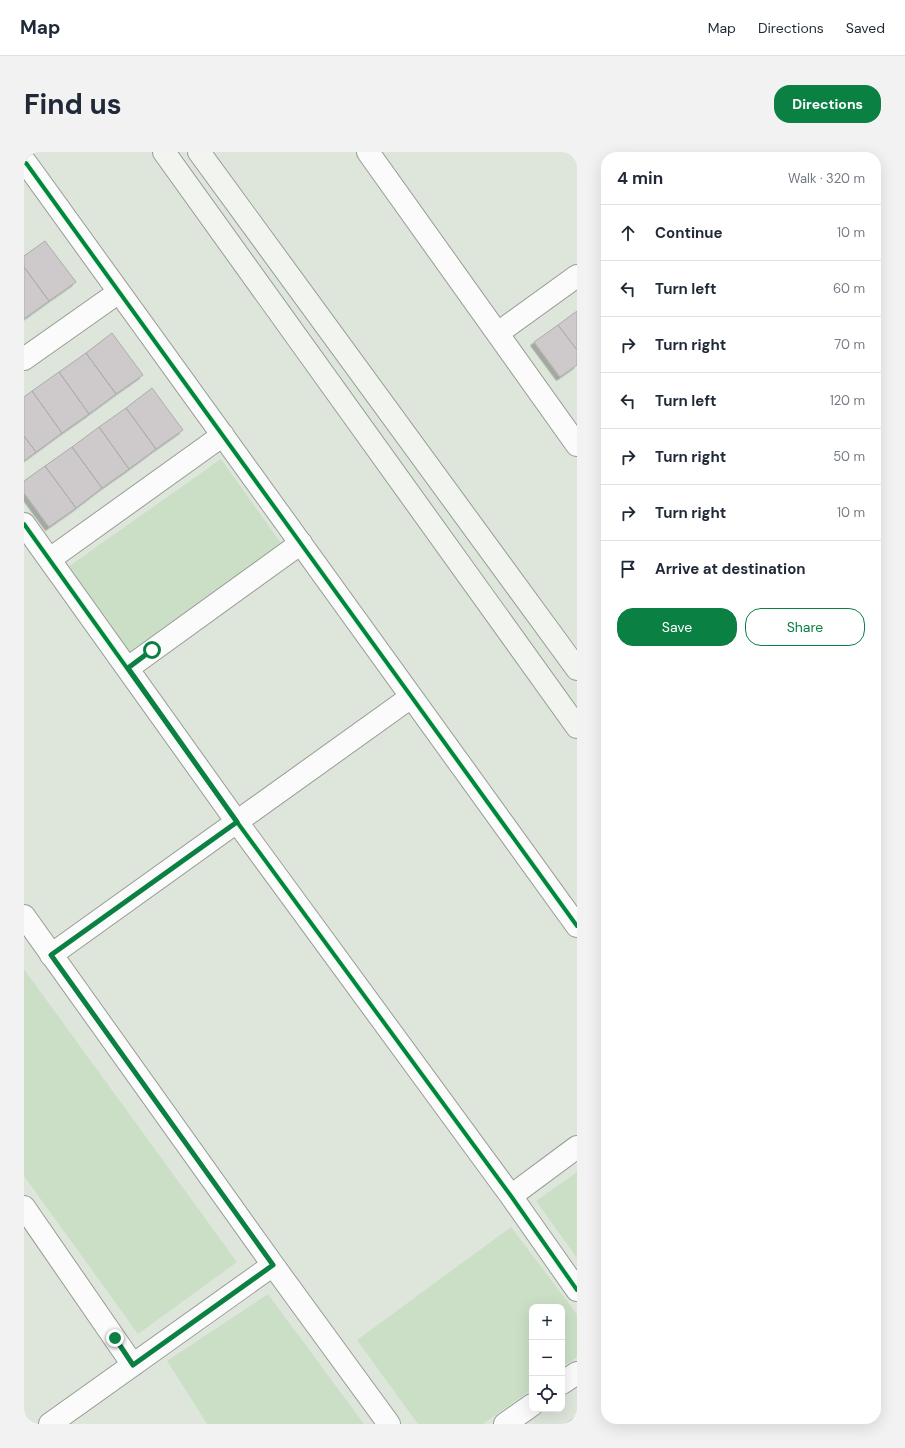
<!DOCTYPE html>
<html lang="en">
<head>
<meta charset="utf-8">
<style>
	body { margin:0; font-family:"DM Sans",sans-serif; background:#f2f2f3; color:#1f2937 }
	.controls { position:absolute; right:12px; bottom:12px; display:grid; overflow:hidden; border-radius:8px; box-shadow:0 4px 16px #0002 }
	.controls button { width:36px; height:36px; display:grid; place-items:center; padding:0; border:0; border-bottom:1px solid #e0e1e3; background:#fff; color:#1f2937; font:20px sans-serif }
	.stop { position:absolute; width:12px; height:12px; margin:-9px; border:3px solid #0b8043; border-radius:50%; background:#fff }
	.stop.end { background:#0b8043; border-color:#fff; box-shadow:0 1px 4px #0008 }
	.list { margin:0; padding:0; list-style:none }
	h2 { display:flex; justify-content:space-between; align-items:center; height:52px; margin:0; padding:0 16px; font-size:17px }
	h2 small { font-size:13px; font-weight:400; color:#747a83 }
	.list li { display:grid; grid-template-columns:26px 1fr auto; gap:12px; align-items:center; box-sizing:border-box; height:56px; padding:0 16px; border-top:1px solid #e0e1e3 }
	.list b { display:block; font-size:15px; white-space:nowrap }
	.list em { font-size:13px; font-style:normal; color:#747a83 }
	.actions { display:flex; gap:8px; padding:12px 16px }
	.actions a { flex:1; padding:9px 0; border:1px solid #0b8043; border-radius:16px; text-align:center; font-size:14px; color:#0b8043 }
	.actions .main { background:#0b8043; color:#fff }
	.icon { flex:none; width:22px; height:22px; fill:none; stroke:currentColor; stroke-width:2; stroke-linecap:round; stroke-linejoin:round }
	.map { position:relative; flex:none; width:553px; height:1272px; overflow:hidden; border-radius:16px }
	header { display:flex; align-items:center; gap:24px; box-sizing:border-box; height:56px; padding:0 20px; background:#fff; border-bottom:1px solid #e0e1e3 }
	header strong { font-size:19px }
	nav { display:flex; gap:22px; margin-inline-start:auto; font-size:14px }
	.intro { display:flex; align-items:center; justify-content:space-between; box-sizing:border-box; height:96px; padding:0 24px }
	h1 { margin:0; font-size:28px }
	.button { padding:10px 18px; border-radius:16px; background:#0b8043; color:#fff; font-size:14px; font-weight:700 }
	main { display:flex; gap:24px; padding:0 24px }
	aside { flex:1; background:#fff; border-radius:16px; box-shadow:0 4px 16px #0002 }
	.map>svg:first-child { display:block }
</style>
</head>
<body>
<header>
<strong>Map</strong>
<nav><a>Map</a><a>Directions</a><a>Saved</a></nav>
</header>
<div class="intro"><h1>Find us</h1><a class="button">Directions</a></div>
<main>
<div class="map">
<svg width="553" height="1272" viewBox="0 0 553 1272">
	<defs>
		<filter id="shadow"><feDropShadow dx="-3.5" dy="3.5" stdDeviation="0" flood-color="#0004"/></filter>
	</defs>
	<rect width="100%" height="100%" fill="#dee6dc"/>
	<path fill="#cbdfc7" d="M197 307 259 394 106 502 44 415Z
		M0 817 213 1110 114 1182 0 1024Z
		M553 1020V1106L512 1049Z
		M487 1075 553 1162V1205L538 1215V1155H508V1237L459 1272H394L333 1188Z
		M244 1142 340 1272H183L143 1209Z"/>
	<path fill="#cecacc" stroke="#acadab" filter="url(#shadow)" d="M21 89 52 130 25 149 0 115V104Z
		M0 115 25 149 0 167Z
		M553 159V198L534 173Z
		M534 173 553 198V213L536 225 510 190Z
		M88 181 119 223 92 242 62 201Z
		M62 201 92 242 65 262 35 220Z
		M35 220 65 262 38 281 8 239Z
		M128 236 159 278 132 297 102 256Z
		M8 239 38 281 12 300 0 284V245Z
		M102 256 132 297 105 317 75 275Z
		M75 275 105 317 78 336 48 295Z
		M0 284 12 300 0 309Z
		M48 295 78 336 52 356 21 314Z
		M21 314 52 356 25 375 0 341V329Z
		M553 1264V1272H542Z"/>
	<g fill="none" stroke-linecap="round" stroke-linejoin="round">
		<g stroke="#979d96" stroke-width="24">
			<path id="street" d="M344 0 553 293
				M0 11H2L553 774
				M474 181 553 124
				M0 207 95 140
				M0 372 213 670 487 1044 553 1138
				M26 407 199 283
				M104 516 277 391
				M0 764 249 1113 365 1272
				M27 803 387 545
				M487 1044 553 995
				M0 1055 109 1213
				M538 1231 553 1221
				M26 1272 249 1113
				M481 1272 508 1253"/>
		</g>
		<g stroke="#979d96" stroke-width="24">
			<path id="secondary" d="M140 0 553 575
				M175 0 553 517"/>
		</g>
		<use href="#street" stroke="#fafbfa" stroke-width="22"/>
		<use href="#secondary" stroke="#f2f4f0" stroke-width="22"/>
		<g stroke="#e9f8e5" stroke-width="6">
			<path id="cycleway" d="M0 11H2L553 774
				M0 372 213 670 487 1044 553 1138"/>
		</g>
		<use href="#cycleway" stroke="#00873e" stroke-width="4"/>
	</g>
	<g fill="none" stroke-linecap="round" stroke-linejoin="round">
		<path stroke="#0b8043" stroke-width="5" d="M91 1186 109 1213 249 1113 27 803 213 670 104 516 128 498"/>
	</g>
</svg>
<div class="controls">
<button>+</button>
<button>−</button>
<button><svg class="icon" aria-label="locate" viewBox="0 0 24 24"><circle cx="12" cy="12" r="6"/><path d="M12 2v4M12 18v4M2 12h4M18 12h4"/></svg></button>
</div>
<div class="stop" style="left:128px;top:498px"></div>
<div class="stop end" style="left:91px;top:1186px"></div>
</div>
<aside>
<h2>4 min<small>Walk · 320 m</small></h2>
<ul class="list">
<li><svg class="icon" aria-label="ahead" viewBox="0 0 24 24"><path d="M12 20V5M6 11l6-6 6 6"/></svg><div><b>Continue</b></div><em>10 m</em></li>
<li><svg class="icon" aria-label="left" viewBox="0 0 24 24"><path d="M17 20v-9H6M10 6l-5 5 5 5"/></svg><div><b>Turn left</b></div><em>60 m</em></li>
<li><svg class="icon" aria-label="right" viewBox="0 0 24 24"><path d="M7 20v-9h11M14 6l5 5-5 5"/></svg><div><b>Turn right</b></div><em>70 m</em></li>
<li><svg class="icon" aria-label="left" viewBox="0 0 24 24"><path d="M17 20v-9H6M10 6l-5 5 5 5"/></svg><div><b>Turn left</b></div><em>120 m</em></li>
<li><svg class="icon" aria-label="right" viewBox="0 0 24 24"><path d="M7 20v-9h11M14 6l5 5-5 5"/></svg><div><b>Turn right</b></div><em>50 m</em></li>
<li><svg class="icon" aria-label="right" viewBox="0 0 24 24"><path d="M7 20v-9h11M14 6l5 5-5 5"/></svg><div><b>Turn right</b></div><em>10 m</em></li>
<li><svg class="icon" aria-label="arrive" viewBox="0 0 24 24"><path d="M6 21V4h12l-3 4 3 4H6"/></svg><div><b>Arrive at destination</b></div></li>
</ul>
<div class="actions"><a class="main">Save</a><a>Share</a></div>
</aside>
</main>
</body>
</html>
